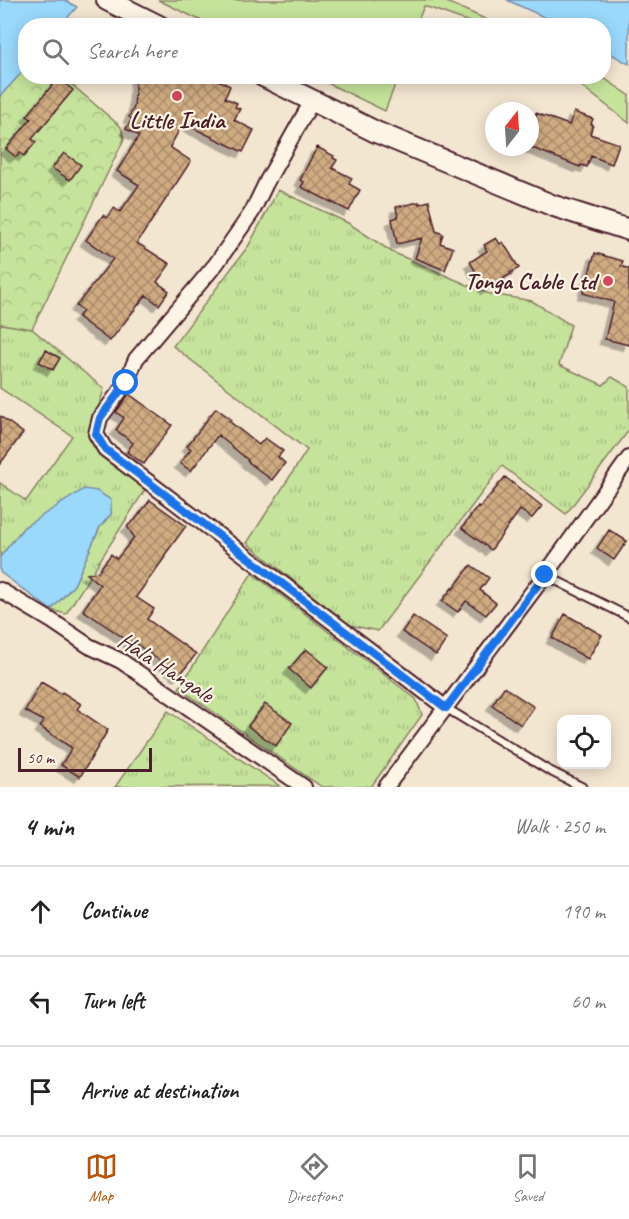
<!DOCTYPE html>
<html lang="en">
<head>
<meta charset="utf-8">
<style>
	body { margin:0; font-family:Caveat,sans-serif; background:#f2f2f2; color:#222 }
	.controls { position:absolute; right:18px; bottom:18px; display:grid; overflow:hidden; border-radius:12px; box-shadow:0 3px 15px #0003 }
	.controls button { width:54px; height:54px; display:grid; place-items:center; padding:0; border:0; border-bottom:2px solid #e0e0e0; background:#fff; color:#222; font:30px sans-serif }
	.compass { position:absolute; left:485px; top:102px; width:54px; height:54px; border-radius:50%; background:#fff; box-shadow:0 3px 15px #0003; rotate:17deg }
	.scale { position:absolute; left:18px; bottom:15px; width:134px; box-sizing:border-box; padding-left:6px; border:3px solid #4a1f2b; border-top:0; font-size:16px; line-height:21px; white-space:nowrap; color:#4a1f2b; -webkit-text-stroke:4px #fcf5e5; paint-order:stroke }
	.stop { position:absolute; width:18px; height:18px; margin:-14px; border:4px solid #1a73e8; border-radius:50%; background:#fff }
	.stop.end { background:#1a73e8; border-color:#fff; box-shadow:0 2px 6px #0008 }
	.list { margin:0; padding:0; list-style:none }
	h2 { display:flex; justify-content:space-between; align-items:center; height:78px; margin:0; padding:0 24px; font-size:26px }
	h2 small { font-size:20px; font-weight:400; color:#767676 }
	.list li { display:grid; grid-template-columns:39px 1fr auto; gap:18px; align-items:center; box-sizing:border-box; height:90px; padding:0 24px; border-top:2px solid #e0e0e0 }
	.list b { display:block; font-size:22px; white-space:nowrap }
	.list em { font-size:20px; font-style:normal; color:#767676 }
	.icon { flex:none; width:33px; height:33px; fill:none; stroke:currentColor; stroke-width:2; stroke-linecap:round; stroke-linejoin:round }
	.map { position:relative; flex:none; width:629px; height:787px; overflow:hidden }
	.search { position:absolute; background:#fff; box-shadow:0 3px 15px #0003; left:18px; right:18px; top:18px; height:66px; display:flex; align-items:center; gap:15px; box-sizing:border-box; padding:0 21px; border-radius:24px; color:#767676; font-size:22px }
	.sheet { height:348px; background:#fff }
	nav { display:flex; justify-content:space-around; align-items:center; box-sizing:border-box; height:84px; border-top:2px solid #e0e0e0; background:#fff; font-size:16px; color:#767676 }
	nav a { display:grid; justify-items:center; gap:3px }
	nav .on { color:#b45309 }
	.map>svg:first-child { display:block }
</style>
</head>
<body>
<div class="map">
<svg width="629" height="787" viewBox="0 0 629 787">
	<defs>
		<pattern id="grass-tufts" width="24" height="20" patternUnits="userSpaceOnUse" patternTransform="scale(1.5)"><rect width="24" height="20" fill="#c5e39b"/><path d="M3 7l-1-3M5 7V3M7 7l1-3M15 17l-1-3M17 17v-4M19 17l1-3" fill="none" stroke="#abc286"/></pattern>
		<pattern id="forest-crowns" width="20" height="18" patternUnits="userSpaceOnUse" patternTransform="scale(1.5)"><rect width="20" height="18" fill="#c5e39b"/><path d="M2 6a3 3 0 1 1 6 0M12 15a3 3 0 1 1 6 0" fill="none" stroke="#abc286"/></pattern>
		<pattern id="building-cross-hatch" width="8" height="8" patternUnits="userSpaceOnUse" patternTransform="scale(1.5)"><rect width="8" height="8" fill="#cfab81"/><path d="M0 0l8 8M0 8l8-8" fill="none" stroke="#aa8b6a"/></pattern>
		<filter id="shadow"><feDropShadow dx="-5.5" dy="5.5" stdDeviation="0" flood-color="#0004"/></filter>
	</defs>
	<rect width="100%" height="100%" fill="#f3e6d1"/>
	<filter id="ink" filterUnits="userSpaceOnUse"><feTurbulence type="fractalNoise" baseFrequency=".0167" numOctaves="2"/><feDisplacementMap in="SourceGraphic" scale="12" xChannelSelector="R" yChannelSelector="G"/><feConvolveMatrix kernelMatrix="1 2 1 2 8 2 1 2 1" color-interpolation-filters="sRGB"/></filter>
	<g filter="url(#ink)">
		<path fill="url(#grass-tufts)" stroke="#888163" stroke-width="1.5" d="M278 190 348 223 392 252 486 293 532 301 571 325 559 365 603 385 612 377 629 387V430L566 514 502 466 378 631 349 625 247 543 307 450 173 346 249 245Z
			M2 324 32 329 104 389 89 438 100 454 146 488 66 614 51 610 74 585 100 527 111 514 51 511 24 527 0 557V483L26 501 72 436 0 388V325Z
			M252 573 416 699 422 715 371 787H322L179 688Z
			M168 711 280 786 115 787Z"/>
		<path fill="url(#forest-crowns)" stroke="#888163" stroke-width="1.5" d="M25 69 26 76 63 77 121 127 124 139 32 329 2 324 0 325V96Z"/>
		<path fill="#c5e39b" stroke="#888163" stroke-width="1.5" d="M158 0H442L499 25H478L424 6 416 25H210Z
			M315 77H398L385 111Z
			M570 77H602L629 95V123Z"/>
		<path fill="#9ad9fc" stroke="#7a8fa8" stroke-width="1.5" d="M0 0H64L77 7 61 25 26 26 25 69 0 96Z
			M507 0H629V64L604 50V26L561 25Z
			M84 489 97 491 111 500V514L100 527 74 585 51 610 0 572V557L24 527Z"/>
		<path fill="url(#building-cross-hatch)" stroke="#4a1f2b" stroke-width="1.5" filter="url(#shadow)" d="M136 76H211L230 86 225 98 237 103 235 107 240 109 234 120 254 130 243 152 183 123 170 147 191 161 137 243 170 264 157 282 169 291 159 305 146 295 110 341 78 317 83 311 76 306 113 259 86 240 103 215 107 218 114 208 120 212 139 185 117 171 139 136 126 129 132 119 129 117 134 107Z
			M58 78 73 90 32 139 36 142 24 156 20 153 16 157 6 149 31 119 27 116Z
			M574 112 593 119 591 124 593 125 590 134 619 144 612 164 591 156 587 167 581 165 580 167 530 147V130L536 113 569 125Z
			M317 147 334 156 333 158 337 160 332 168 352 178 349 184 360 190 349 211 301 187 304 182 300 180Z
			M64 153 81 165 70 180 52 168Z
			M429 201 436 231 443 234 440 243 453 248 445 270 415 258 422 238 397 244 392 219 398 217 396 207 419 202V204Z
			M496 238 500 244 503 242 519 268 510 273 511 274 486 289 470 262 487 251 484 245Z
			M595 253 623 261 621 266 629 269V345L605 339 614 302 583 293Z
			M46 350 60 358 53 370 39 362Z
			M129 394 172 425 144 464 127 452 133 443 116 430 124 418 116 412Z
			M216 408 231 419 229 421 259 445 265 438 283 451 278 457 285 463 272 480 247 461 248 460 218 435 191 471 180 463 191 449 187 446Z
			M0 416 23 433 0 464Z
			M505 477 542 506 532 518 520 510 491 550 462 528 478 506 480 508Z
			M150 500 186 526 164 556 165 557 136 597 154 609 147 619 196 654 180 675 132 641 131 643 83 610 100 585 87 574 98 572 111 554 117 559 134 537 127 526 135 520Z
			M609 530 627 541 614 560 597 548Z
			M471 565 489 578 480 590 496 603 486 615 466 601 458 612 442 601 452 588 453 589Z
			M565 614 602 635 588 659 552 638Z
			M413 616 447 639 436 655 402 632Z
			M306 649 328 667 311 688 289 669Z
			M41 682 61 694 62 692 81 704 77 709 108 730 80 777 61 765 72 748 40 727 44 721 25 711Z
			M504 687 534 707 521 725 492 705Z
			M265 704 292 723 276 746 248 726Z"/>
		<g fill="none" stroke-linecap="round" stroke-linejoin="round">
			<g stroke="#4a1f2b" stroke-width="11">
				<path id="lane" d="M545 575 629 617
					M446 708 548 770 582 787"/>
			</g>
			<g stroke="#4a1f2b" stroke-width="18">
				<path id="street" d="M312 101 267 181 252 212 216 264 136 359 126 383 100 418 96 434 105 449 446 708
					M0 590 52 621 89 646 121 661 304 787
					M386 787 545 575 629 458"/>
			</g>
			<g stroke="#4a1f2b" stroke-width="24">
				<path id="secondary" d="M107 0 159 26
					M263 76 376 132 554 206 629 230"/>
			</g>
			<use href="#lane" stroke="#fcf5e5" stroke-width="7"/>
			<use href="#street" stroke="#fcf5e5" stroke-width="14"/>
			<use href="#secondary" stroke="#fcf5e5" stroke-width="20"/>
		</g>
	</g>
	<g fill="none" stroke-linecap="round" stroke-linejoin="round" filter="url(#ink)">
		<path stroke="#1a73e8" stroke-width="8" d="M126 383 100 418 96 434 105 449 446 708 545 575"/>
	</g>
	<g fill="#d1495b" stroke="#fcf5e5" stroke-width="2">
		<circle cx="177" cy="96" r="6"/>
		<circle cx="608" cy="281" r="6"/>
	</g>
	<g text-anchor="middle" stroke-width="4.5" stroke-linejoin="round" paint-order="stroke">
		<g font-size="24" font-weight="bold" fill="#4a1f2b" stroke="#fcf5e5">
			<text x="177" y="128">Little India</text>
			<text x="596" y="289" text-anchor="end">Tonga Cable Ltd</text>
		</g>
		<g font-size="24" fill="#4a1f2b" stroke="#fcf5e5">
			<text transform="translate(166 667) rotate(33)" y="8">Hala Hangale</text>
		</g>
	</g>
</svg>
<div class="controls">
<button><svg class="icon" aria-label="locate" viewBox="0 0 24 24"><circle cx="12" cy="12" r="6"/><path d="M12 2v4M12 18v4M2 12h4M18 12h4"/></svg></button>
</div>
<svg class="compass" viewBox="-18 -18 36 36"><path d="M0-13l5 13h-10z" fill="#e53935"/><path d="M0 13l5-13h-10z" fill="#767676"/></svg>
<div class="scale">50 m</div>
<div class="stop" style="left:126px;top:383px"></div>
<div class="stop end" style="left:545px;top:575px"></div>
<div class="search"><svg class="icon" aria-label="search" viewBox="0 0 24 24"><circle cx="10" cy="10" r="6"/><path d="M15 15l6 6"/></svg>Search here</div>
</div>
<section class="sheet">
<h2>4 min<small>Walk · 250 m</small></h2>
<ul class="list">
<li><svg class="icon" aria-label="ahead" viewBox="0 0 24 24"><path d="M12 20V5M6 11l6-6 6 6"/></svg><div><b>Continue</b></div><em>190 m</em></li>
<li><svg class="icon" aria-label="left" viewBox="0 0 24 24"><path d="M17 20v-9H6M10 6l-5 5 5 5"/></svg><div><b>Turn left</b></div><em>60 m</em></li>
<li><svg class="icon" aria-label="arrive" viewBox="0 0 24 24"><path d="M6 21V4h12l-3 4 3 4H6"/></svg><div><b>Arrive at destination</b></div></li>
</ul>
</section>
<nav>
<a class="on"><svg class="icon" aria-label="map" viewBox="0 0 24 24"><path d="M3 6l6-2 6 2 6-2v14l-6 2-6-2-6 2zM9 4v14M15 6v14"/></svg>Map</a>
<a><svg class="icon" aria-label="directions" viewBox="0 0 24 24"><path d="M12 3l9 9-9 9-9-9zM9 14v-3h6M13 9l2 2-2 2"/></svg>Directions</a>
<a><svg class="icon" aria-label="saved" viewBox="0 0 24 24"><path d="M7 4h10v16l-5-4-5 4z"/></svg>Saved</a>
</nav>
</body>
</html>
